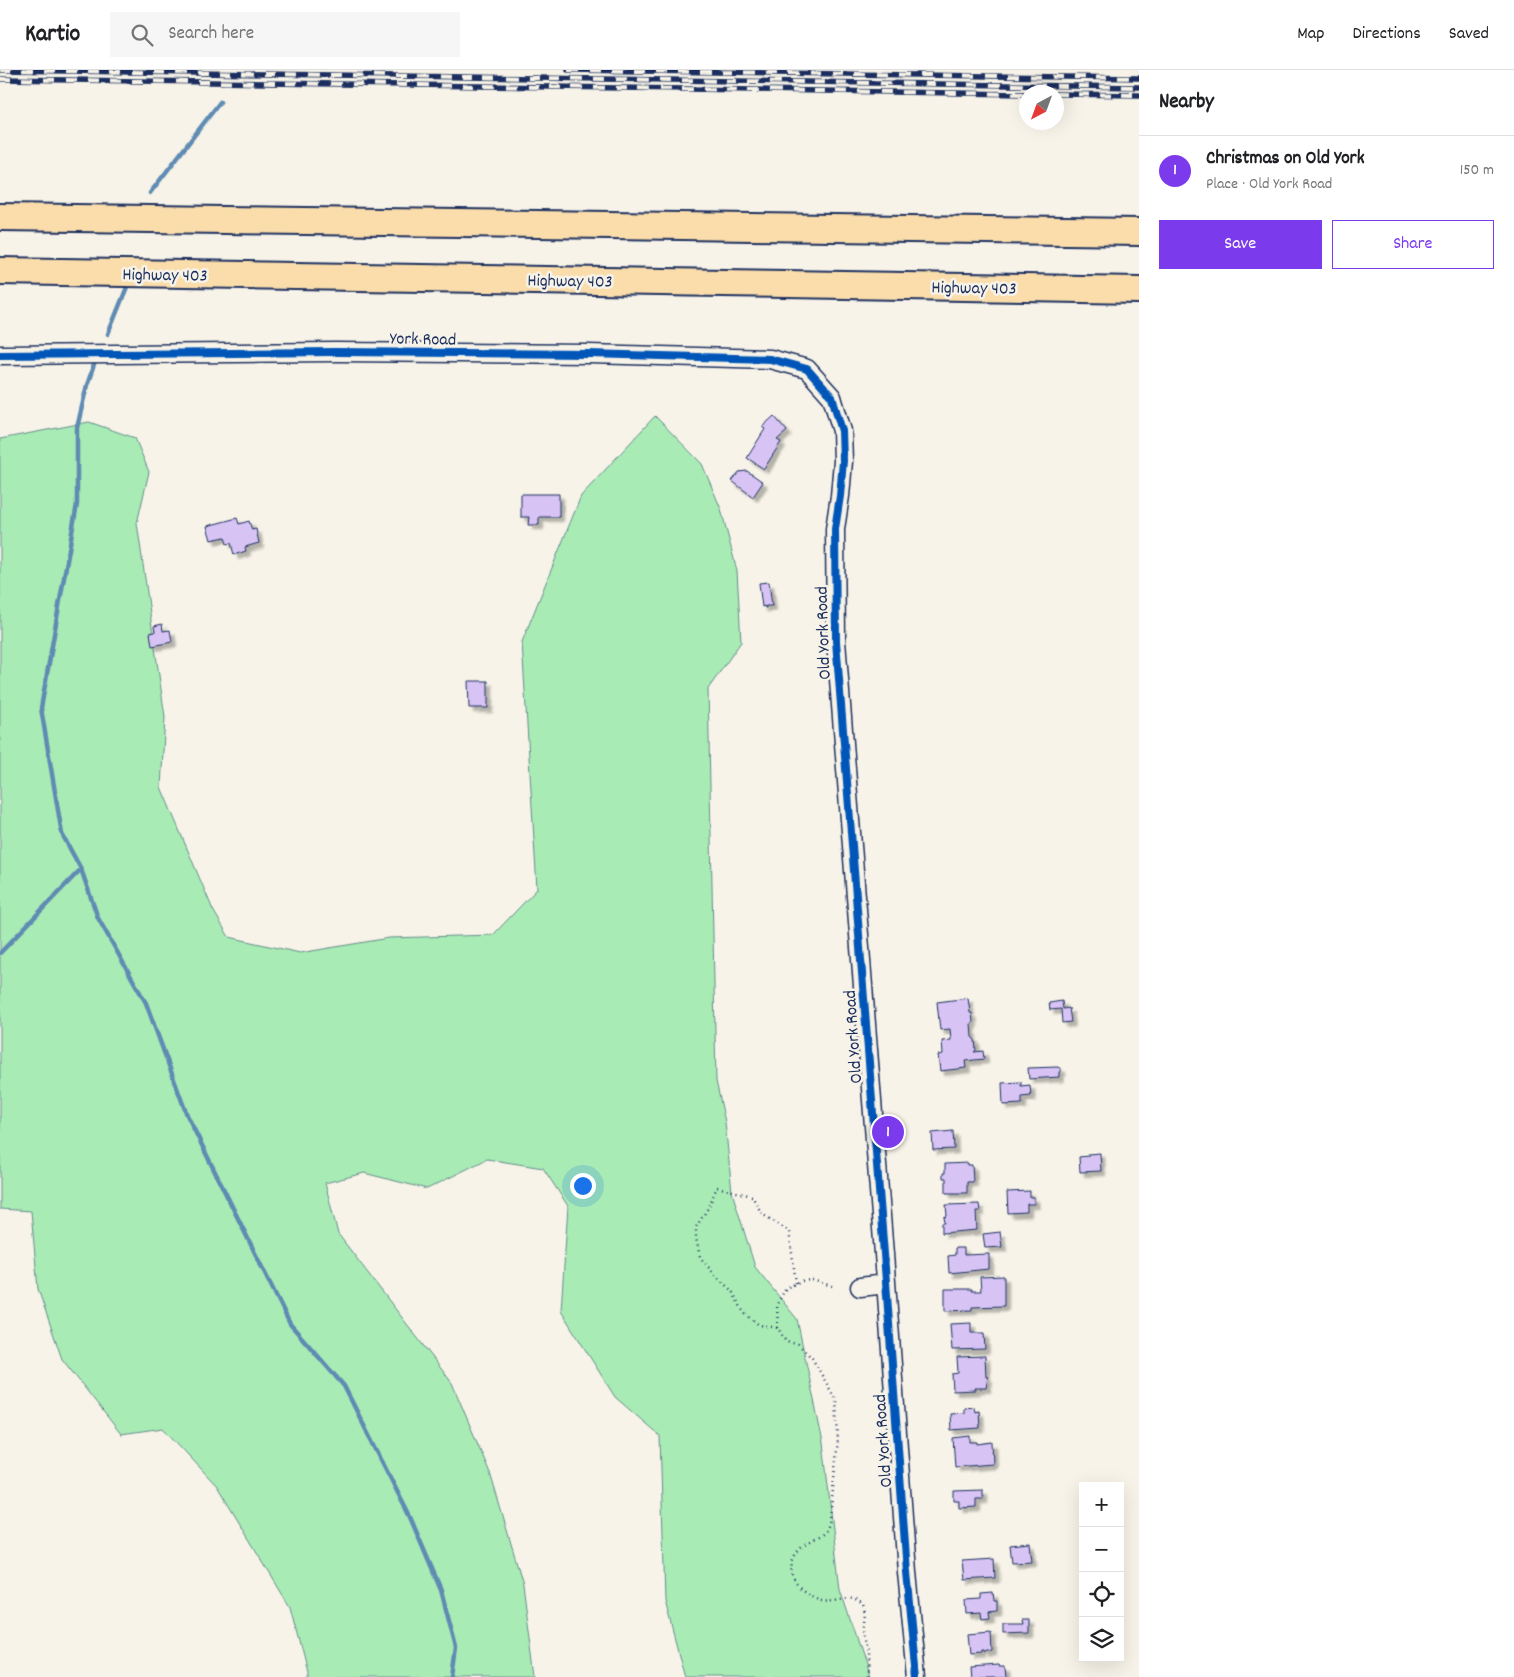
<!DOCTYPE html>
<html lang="en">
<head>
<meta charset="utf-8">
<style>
	body { margin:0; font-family:Dekko,sans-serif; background:#f6f6f6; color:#202124 }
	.controls { position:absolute; right:15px; bottom:15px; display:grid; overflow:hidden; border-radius:0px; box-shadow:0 5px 20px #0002 }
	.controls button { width:45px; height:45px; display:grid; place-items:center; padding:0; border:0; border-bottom:1px solid #e0e0e0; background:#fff; color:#202124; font:25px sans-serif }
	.compass { position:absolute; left:1019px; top:15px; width:45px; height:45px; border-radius:50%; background:#fff; box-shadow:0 5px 20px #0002; rotate:221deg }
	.you { position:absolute; left:582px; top:1115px; width:18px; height:18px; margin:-12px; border:4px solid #fff; border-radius:50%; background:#1a73e8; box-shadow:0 0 0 8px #1a73e833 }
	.badge { display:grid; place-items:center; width:32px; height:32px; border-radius:50%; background:#7c3aed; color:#fff; font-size:16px; font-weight:700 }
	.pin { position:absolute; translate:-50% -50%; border:2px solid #fff; box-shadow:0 1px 5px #0006 }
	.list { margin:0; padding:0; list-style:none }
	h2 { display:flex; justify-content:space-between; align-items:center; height:65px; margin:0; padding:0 20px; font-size:21px }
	h2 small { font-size:16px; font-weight:400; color:#757577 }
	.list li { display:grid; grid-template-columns:32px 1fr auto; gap:15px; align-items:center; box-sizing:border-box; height:70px; padding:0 20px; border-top:1px solid #e0e0e0 }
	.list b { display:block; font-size:19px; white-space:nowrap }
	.list p { margin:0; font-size:16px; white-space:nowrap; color:#757577 }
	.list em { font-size:16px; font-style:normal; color:#757577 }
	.actions { display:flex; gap:10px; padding:15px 20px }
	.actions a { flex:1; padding:11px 0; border:1px solid #7c3aed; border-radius:0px; text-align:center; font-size:18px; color:#7c3aed }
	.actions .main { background:#7c3aed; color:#fff }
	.icon { flex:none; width:28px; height:28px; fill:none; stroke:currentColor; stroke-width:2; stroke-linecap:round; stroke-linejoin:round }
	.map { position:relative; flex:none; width:1139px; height:1607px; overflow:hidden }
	header { display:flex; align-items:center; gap:30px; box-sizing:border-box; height:70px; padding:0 25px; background:#fff; border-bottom:1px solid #e0e0e0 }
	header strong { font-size:24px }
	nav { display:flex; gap:28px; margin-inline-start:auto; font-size:18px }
	.search { width:350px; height:45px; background:#f6f6f6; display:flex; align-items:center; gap:12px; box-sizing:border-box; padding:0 18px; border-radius:0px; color:#757577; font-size:19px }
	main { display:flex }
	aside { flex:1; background:#fff }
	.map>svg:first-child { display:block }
</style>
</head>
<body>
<header>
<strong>Kartio</strong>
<div class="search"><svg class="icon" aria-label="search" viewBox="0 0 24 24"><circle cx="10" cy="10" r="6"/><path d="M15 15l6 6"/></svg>Search here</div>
<nav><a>Map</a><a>Directions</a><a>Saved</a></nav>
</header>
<main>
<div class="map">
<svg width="1139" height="1607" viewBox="0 0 1139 1607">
	<defs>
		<filter id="shadow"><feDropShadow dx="4.5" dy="4.5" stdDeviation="1" flood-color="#0004"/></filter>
	</defs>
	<rect width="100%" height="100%" fill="#f7f3e8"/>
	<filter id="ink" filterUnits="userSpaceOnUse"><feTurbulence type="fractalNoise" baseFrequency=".02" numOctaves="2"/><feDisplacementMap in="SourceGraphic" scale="10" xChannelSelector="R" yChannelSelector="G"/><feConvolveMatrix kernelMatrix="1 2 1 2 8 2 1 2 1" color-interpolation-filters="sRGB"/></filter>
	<g filter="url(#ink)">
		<path fill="#a9ebb5" stroke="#628d8a" d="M655 346 702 394 721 439 737 501 741 572 708 619 716 1011 725 1052 732 1122 755 1197 797 1249 823 1373 840 1519 869 1607H685L665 1531 660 1366 615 1327 561 1241 568 1136 543 1098 487 1089 427 1119 364 1103 325 1113 338 1164 452 1313 490 1403 523 1514 535 1607H307V1602L290 1537 217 1416 163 1358 121 1364 62 1289 38 1219 31 1141 0 1139V369L89 352 135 368 149 402 137 453 165 647 161 717 213 840 229 867 300 883 389 868 493 865 537 819 522 572 581 426Z"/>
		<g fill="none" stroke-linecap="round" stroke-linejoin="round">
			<path stroke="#5f8bb3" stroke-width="4.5" d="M150 123 220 32
				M108 264 129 212
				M94 295 87 315 77 358V434L41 638 62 764 81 799 98 848 146 933 187 1045 290 1254 344 1316 410 1447 441 1520 456 1578 452 1607
				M0 883 81 799"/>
		</g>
		<path fill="#d7c3f4" stroke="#1b2f5e" filter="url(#shadow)" d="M774 346 787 361 777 370 781 372 764 399 747 388 765 359 762 357Z
			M747 401 763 412 753 427 732 411 739 402Z
			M521 424H559V447H539V455H528L529 447H521Z
			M237 448 239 454 249 451 252 460 256 459 259 473 245 477 246 481 234 485 231 473 227 474 225 467 211 470 207 456Z
			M769 512 772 536H766V538H765V536L762 537 759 513Z
			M162 554 163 561 170 560 172 572 152 576 150 563 155 562 154 556Z
			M468 611H488V638H469Z
			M968 928 970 943H972L973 952 971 953 972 967 975 970 976 980 974 982 983 981 984 989 965 991 966 998 940 1001 938 985 943 984 942 971 951 970 950 959 940 960 937 932Z
			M1062 931 1063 939 1069 938 1071 952 1062 953 1061 939 1050 940 1049 933Z
			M1058 997 1059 998H1061V1002H1059V1007L1029 1009 1028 998Z
			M1021 1012V1016L1030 1015 1031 1026 1022 1027V1034L1003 1035 1002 1013Z
			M953 1061 954 1079 933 1080 932 1063Z
			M1100 1083 1101 1101 1080 1102 1079 1087 1088 1086V1084Z
			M968 1093V1095H972L973 1112H967V1123H946V1108H943V1103H945V1094Z
			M1030 1121V1127H1034L1035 1134H1027V1142L1008 1143 1007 1122Z
			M979 1134 980 1141H976L977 1160 942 1163V1153H945L944 1147 947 1146 946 1135Z
			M1000 1162 1002 1177 985 1178 983 1164Z
			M955 1178H964V1185L989 1184V1199L949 1203 948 1186 955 1185Z
			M1004 1206V1236L972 1237V1240L945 1241V1219H972V1221H981L980 1207Z
			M971 1253V1263H984L985 1279 952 1280 950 1254Z
			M985 1286 986 1307H988L986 1318H975L976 1320 953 1321 952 1304 958 1303 957 1287Z
			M974 1337 975 1342 979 1341 980 1358 951 1360 950 1344 964 1343V1338Z
			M970 1366V1372H977V1374L992 1372 993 1394 955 1397 953 1368Z
			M983 1420V1429H976V1437L959 1438V1431H954V1421Z
			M1030 1473 1032 1491 1012 1492 1010 1475Z
			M994 1489 995 1508 964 1510 962 1491Z
			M993 1523 994 1531H997V1541L989 1542 990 1548 982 1549 981 1543 967 1544 966 1530 981 1529V1524Z
			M1022 1550H1029V1563L1003 1564V1554H1023Z
			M991 1562 992 1582 984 1584V1582H981V1584L969 1585 967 1564Z
			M999 1595V1596H1005L1006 1607H970L969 1597Z"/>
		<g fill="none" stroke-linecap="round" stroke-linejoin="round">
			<g stroke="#1b2f5e" stroke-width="21">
				<path id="minor" d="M0 285 336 282 589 284 770 289 807 299 832 327 842 361 843 391 840 426 835 459 836 571 884 1184 907 1502 917 1607
					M860 1217 886 1214"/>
			</g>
			<g stroke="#1b2f5e" stroke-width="30">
				<path id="highway" d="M0 147 1139 162
					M0 201 1139 220"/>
			</g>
			<path stroke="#1b2f5e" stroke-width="2.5" stroke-dasharray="1 4" stroke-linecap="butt" d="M796 1213 789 1161 762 1144 752 1126 717 1117 708 1138 696 1157V1168L700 1187 715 1205 732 1221 744 1243 759 1255 778 1258 786 1272 798 1274 812 1288 836 1330 838 1369 830 1449C829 1453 828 1457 826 1460 822 1468 805 1472 798 1481 781 1502 799 1524 822 1530 831 1532 843 1527 853 1529 856 1530 860 1533 863 1535L865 1543 863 1563 866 1583 867 1607
				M778 1258 777 1234 786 1218 801 1211 812 1210 832 1216"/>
			<use href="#minor" stroke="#f7f3e8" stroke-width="18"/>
			<use href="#highway" stroke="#faddab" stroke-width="26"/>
			<g stroke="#1b2f5e" stroke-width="5.5">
				<path id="rail" d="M0 0 1139 17
					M568 0 1139 8
					M0 9 1026 24
					M1056 24 1139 25"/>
			</g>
			<use href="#rail" stroke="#f7f3e8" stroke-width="4" stroke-dasharray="11" stroke-linecap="butt"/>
			<g stroke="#f7f3e8" stroke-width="11">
				<path id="cycleway" d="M0 285 336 282 589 284 770 289 807 299 832 327 842 361 843 391 840 426 835 459 836 571 884 1184 907 1502 917 1607"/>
			</g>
			<use href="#cycleway" stroke="#0057b8" stroke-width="8"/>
		</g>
	</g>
	<g text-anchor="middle" stroke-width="5" stroke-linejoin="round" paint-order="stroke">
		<g font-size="18" fill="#1b2f5e" stroke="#f7f3e8">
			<text transform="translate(165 204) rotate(1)" y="6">Highway 403</text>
			<text transform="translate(570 210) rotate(1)" y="6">Highway 403</text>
			<text transform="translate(974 217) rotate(1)" y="6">Highway 403</text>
			<text transform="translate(423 268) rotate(1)" y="6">York Road</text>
			<text transform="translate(822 563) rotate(-92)" y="6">Old York Road</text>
			<text transform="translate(852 967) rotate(-94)" y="6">Old York Road</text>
			<text transform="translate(882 1371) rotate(-94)" y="6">Old York Road</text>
		</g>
	</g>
</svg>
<div class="controls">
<button>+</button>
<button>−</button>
<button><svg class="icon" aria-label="locate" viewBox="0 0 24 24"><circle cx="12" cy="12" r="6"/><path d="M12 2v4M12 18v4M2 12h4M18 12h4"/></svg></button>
<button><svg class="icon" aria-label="layers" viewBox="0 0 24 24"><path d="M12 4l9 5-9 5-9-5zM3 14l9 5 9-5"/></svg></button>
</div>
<svg class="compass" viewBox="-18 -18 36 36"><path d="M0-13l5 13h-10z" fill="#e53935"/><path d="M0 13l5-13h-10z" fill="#757577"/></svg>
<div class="you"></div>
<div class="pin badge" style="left:888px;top:1062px">1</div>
</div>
<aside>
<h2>Nearby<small></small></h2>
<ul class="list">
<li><span class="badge">1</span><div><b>Christmas on Old York</b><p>Place · Old York Road</p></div><em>150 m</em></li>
</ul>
<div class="actions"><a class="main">Save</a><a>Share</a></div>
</aside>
</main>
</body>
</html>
